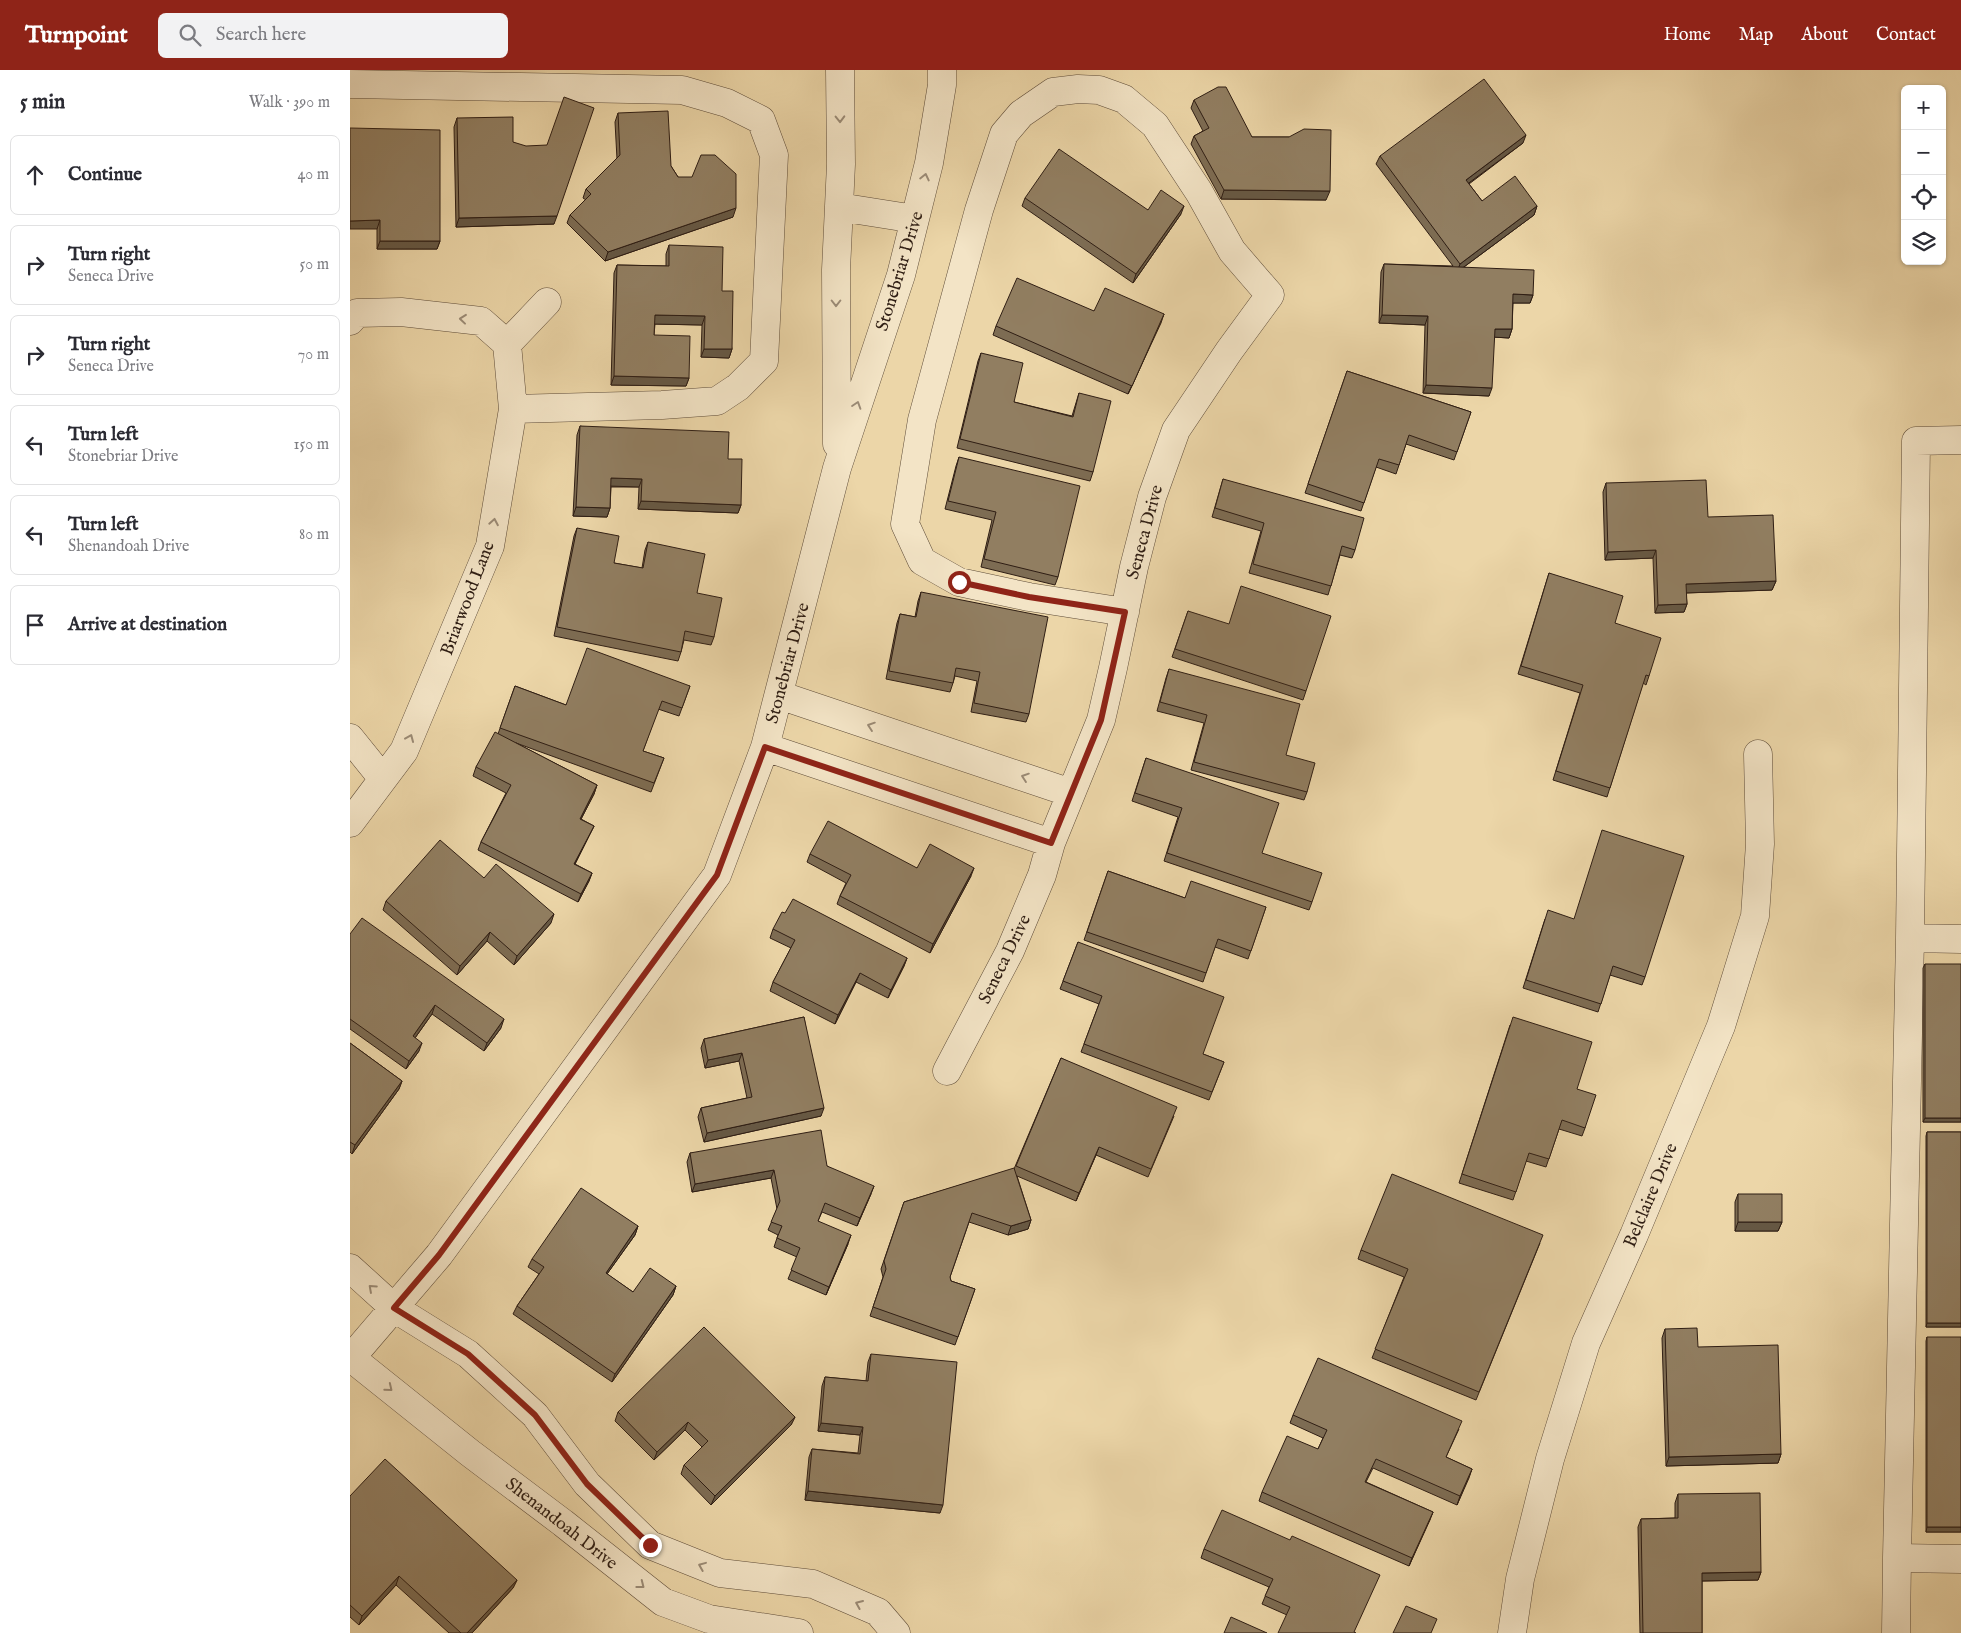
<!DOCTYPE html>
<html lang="en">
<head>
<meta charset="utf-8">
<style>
	body { margin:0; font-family:"IM FELL English",serif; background:#f2f2f3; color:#2b2b33 }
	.controls { position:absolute; right:15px; top:15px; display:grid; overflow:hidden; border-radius:8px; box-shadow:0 1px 4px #0004 }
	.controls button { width:45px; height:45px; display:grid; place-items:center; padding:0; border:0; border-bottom:1px solid #e1e1e2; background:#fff; color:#2b2b33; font:25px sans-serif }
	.stop { position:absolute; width:15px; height:15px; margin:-11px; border:4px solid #8f2418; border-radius:50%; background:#fff }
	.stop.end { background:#8f2418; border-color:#fff; box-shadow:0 1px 5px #0008 }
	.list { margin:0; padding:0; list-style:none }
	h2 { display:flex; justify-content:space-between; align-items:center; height:65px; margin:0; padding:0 20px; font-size:21px }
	h2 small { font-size:16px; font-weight:400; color:#7c7c81 }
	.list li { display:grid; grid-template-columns:32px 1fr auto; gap:15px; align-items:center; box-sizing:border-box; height:80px; margin:0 10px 10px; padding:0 10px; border:1px solid #e1e1e2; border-radius:8px }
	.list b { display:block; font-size:19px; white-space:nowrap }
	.list p { margin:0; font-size:16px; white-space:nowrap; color:#7c7c81 }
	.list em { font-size:16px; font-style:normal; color:#7c7c81 }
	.icon { flex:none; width:28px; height:28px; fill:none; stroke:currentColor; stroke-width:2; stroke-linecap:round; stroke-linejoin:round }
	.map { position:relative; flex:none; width:1611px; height:1563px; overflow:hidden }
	header { display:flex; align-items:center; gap:30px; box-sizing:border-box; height:70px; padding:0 25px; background:#8f2418; color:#fff }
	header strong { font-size:24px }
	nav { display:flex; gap:28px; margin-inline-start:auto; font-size:18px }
	.search { width:350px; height:45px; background:#f2f2f3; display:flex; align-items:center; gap:12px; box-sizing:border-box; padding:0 18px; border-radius:8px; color:#7c7c81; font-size:19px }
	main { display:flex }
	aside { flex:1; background:#fff }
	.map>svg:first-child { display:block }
</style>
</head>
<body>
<header>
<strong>Turnpoint</strong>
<div class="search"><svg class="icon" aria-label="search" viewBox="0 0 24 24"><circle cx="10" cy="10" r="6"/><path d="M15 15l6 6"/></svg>Search here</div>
<nav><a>Home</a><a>Map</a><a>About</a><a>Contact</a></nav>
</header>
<main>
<aside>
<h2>5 min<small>Walk · 390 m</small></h2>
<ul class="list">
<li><svg class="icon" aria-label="ahead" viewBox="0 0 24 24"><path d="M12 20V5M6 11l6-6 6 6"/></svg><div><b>Continue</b></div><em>40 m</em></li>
<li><svg class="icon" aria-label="right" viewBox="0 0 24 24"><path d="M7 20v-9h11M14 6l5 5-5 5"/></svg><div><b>Turn right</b><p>Seneca Drive</p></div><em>50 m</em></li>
<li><svg class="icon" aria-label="right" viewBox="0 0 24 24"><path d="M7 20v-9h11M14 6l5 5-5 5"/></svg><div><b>Turn right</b><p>Seneca Drive</p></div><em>70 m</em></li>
<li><svg class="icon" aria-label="left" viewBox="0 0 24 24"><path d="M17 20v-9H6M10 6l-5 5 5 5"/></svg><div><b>Turn left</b><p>Stonebriar Drive</p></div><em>150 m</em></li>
<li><svg class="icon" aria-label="left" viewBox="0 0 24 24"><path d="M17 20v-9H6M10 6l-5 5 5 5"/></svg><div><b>Turn left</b><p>Shenandoah Drive</p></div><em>80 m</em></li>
<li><svg class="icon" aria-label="arrive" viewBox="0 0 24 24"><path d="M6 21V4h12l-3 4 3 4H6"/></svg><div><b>Arrive at destination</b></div></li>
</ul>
</aside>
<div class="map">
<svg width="1611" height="1563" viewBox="0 0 1611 1563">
	<rect width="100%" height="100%" fill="#ecd6a8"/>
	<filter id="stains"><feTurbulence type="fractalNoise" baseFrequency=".004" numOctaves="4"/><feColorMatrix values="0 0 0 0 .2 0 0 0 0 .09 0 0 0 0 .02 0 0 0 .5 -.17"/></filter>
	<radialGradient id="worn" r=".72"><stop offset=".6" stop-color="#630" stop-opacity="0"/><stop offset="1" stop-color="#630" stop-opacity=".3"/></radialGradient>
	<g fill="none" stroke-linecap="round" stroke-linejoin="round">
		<g stroke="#5e4c39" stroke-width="29">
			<path id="minor" d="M0 14 332 20 377 33 411 50 424 85 414 291 388 317 367 331 312 335 163 339
				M489 137 565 149
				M0 251 7 243 51 242 131 251 157 274 163 339 140 476 54 681 0 753
				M157 274 197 232
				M487 374 486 200 491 94 490 0
				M429 625 721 723
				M0 668 33 709
				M415 677 701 773
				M1560 868 1611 869
				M597 1001 660 881 692 805 701 773 751 650 763 598 784 497 802 427 826 360 879 281 920 225 882 181 849 122 805 55 774 29 749 20 728 19 703 22 671 44 654 64 629 140 572 350 555 454 572 491 609 512 679 527 775 542
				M0 1198 44 1238 118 1284 185 1345 237 1414 300 1475 370 1503 463 1514 528 1542 546 1563
				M0 1287 120 1383 213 1453 313 1532 359 1549 449 1563
				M0 1289 89 1185 367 805 415 677 487 398 551 205 579 93 592 15V0
				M1547 1488 1560 868 1566 371 1611 370
				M1162 1563 1170 1509 1200 1389 1236 1273 1284 1165 1371 956 1405 846 1410 774 1408 684
				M1546 1563 1547 1488 1611 1489"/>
		</g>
		<use href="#minor" stroke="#f3e4c6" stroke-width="28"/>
	</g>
	<path fill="#7d6c53" stroke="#2f1e14" d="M844 30 902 67H939L976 130 871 129 841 74 844 66 853 61 841 38Z
		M268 43 321 96 328 107 383 147 255 191 217 153 220 145 236 130 233 128 236 119 267 89 265 52Z
		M107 48 163 72 204 154 106 157 104 57Z
		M0 58 90 171 87 179H27V159Z
		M1173 73 1119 114 1132 131 1187 136 1184 145 1114 197 1183 225 1180 233H1163L1162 259 1159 268 1144 267 1139 326 1073 323 1075 255 1029 253 1031 202 1034 194 1103 196 1026 94 1030 86Z
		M675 128 798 140 831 144 783 213 672 136Z
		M319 175 372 221 382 279 379 288 351 287 352 255 305 254 304 265 339 308 336 316 261 315 264 203 267 195 316 196V184Z
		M744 241 814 244 778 324 643 265 646 256Z
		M631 283 664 332 722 346 729 323 743 402 740 411 607 378 628 291Z
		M997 301 1121 342 1104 390 1056 374 1046 404 1026 397 1011 441 955 423Z
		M230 356 378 389 391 435 388 443 288 439 289 417H261L260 438 257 447 223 446 227 365Z
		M609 387 708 507 705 515 631 497 642 450 595 439 606 396Z
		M873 409 1005 480 1002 488 990 485 978 525 899 503 911 461 862 447Z
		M1256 413 1358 447 1426 511 1422 520 1336 523 1337 534 1334 542 1305 543 1303 488 1255 490 1253 422Z
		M227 458 264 493 292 498 295 480 298 472 347 523 364 567 361 575 334 570 331 582 328 591 204 566 224 466Z
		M1199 503 1265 553 1299 606 1296 615 1293 613 1257 727 1203 710 1230 623 1168 604Z
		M571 522 679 644 676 652 621 642 627 611 605 606 603 613 600 622 536 609 547 553 550 544 565 547 568 531Z
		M838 541 956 621 953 630 822 587Z
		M819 599 936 685 957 722 954 730 841 700 854 653 807 641 816 608Z
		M165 616 216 635 340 616 329 646 308 639 293 681 314 688 301 722 166 673 247 715 244 724 231 749 244 756 225 794 242 803 239 811 228 832 128 780 131 772 156 723 123 706 126 697 148 664Z
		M796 688 912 783 962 832 959 840 814 791 828 747 782 731Z
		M460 784 567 798 621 806 580 883 487 834 490 826 496 813 457 792Z
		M758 801 835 828 916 837 898 889 865 877 853 912 734 870Z
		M134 808 201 853 164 895 137 871 107 905 33 840 36 831Z
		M1195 849 1295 907 1292 915 1260 905 1248 942 1173 918Z
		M423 859 557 888 554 896 538 928 506 912 485 954 420 921 423 912 441 878 420 868Z
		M0 864 151 958 134 981 82 944 65 968 69 981 56 999 0 959Z
		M728 872 853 984 874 992 859 1030 731 982 749 934 710 919Z
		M1575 894 1611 1052H1573V898Z
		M454 947 471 1046 354 1072 348 1047 351 1038 397 1028 389 991 355 998 351 978 354 969Z
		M1160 955 1227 1019 1235 1058 1232 1066 1209 1059 1196 1097 1176 1091 1163 1130 1109 1113Z
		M0 973 52 1011 49 1019 2 1084 0 1082Z
		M711 988 824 1046 798 1107 746 1085 726 1131 667 1106 681 1150 678 1159 658 1165 619 1152 600 1207 601 1211 625 1219 605 1275 520 1246 533 1207 531 1199 554 1132 664 1099Z
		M1577 1062H1611V1257H1576V1066Z
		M340 1083 477 1096 521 1124 507 1156 472 1142 468 1151 498 1174 476 1225 438 1209 447 1187 424 1177 428 1165 418 1160 427 1139 421 1108 342 1122 337 1092Z
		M1388 1124 1432 1152 1428 1161H1385V1132Z
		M288 1156 285 1165 257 1204 283 1222 326 1216 323 1225 262 1312 163 1244 167 1236 189 1204 178 1197 182 1189Z
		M1190 1173 1126 1330 1022 1288 1054 1207 1008 1189 1011 1180Z
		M1315 1259 1348 1277 1431 1384 1428 1393 1316 1396 1312 1268Z
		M1577 1267 1611 1462H1576V1271Z
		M521 1284 590 1443 455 1430 459 1387 462 1379 508 1383 510 1365 468 1361 472 1316 475 1307 516 1311 518 1292Z
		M268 1342 445 1347 441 1355 361 1435 331 1404 334 1395 352 1377 335 1360 304 1390 265 1351Z
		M943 1345 1109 1359 1096 1387 1122 1399 1107 1435 1023 1398 1016 1412 1083 1442 1059 1496 909 1431 912 1422 968 1379 973 1368 940 1353Z
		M1328 1424 1411 1502 1408 1510 1352 1511V1563H1290L1288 1457 1291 1449 1325 1448V1433Z
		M0 1426 167 1510 163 1518 122 1563H99L46 1515 9 1555 0 1547Z
		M854 1479 1026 1513 937 1545 912 1534 919 1517 851 1488Z"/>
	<path fill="#665844" stroke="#2f1e14" d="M1176 65 1173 73 1112 118 1116 110Z
		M874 120 980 121 976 130 871 129Z
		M834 136 831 144 783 213 786 204Z
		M1187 136 1184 145 1107 202 1110 194Z
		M386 138 383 147 255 191 258 182Z
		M207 146 204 154 106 157 109 148Z
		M30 150 27 159H0V151Z
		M30 171H90L87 179H27Z
		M1163 224 1183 225 1180 233H1160Z
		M814 244 811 253 778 324 782 316Z
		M305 245 355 246 352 255 302 254Z
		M1032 245 1078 246 1075 255 1029 253Z
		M1145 259H1162L1159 268 1142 267Z
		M354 279H382L379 288 351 287Z
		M264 306 339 308 336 316 261 315Z
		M1076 315 1142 318 1139 326 1073 323Z
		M261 408 292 409 289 417 258 416Z
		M291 431 391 435 388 443 288 439Z
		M226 437 260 438 257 447 223 446Z
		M1306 480 1303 488 1255 490 1258 482Z
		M1426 511 1422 520 1333 523 1336 514Z
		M1337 534 1334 542 1305 543 1308 535Z
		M247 715 244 724 227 757 230 749Z
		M244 756 221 802 224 794Z
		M624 798 621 806 580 883 583 874Z
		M242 803 239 811 228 832 231 824Z
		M204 844 201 853 164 895 167 886Z
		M140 862 137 871 107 905 110 896Z
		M557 888 554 896 538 928 541 920Z
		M510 903 506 912 485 954 488 945Z
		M85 935 82 944 60 975 63 966Z
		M154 949 151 958 134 981 137 973Z
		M72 973 69 981 56 999 59 991Z
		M392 983 389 991 355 998 358 990Z
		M52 1011 49 1019 2 1084 5 1075Z
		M474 1038 471 1046 354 1072 357 1063Z
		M1575 1048H1611V1052H1573Z
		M749 1077 746 1085 726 1131 729 1123Z
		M424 1100 421 1108 342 1122 345 1114Z
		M524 1116 521 1124 507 1156 510 1148Z
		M681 1150 678 1159 658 1165 661 1156Z
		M1388 1152H1432L1428 1161H1385Z
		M288 1156 285 1165 252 1211 256 1203Z
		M501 1165 498 1174 476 1225 479 1217Z
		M326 1216 323 1225 262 1312 265 1304Z
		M1577 1253H1611V1257H1576Z
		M445 1347 441 1355 361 1435 365 1426Z
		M338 1352 335 1360 304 1390 307 1382Z
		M471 1353 513 1357 510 1365 468 1361Z
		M1431 1384 1428 1393 1316 1396 1319 1387Z
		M1122 1399 1119 1408 1107 1435 1110 1426Z
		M458 1421 593 1435 590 1443 455 1430Z
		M1083 1442 1080 1450 1059 1496 1062 1488Z
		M1577 1457H1611V1462H1576Z
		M1411 1502 1408 1510 1349 1511 1352 1503Z
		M49 1506 46 1515 9 1555 12 1546Z
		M167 1510 163 1518 122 1563H117Z"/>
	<path fill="#917e61" stroke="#2f1e14" d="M1134 9 1176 65 1116 110 1132 131 1165 106 1187 136 1110 194 1030 86Z
		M868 17H876L902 67H939L954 59 981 60 980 121 874 120 844 66 859 58 844 30Z
		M214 27 244 38 207 146 109 148 107 48 163 47V72L176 76 197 75Z
		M318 41 321 96 328 107H342L351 85H365L386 104V138L258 182 220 145 241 124 236 119 270 85 268 43Z
		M0 58 90 60V171H30V150L0 151Z
		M709 79 798 140 811 120 834 136 786 204 675 128Z
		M319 175 373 177 372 221H383L382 279H354L355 246 305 245 304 265 340 266 339 308 264 306 267 195 319 196Z
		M1034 194 1184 200 1183 225 1163 224 1162 259H1145L1142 318 1076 315 1078 246 1032 245Z
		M667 208 744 241 755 218 814 244 782 316 646 256Z
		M631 283 673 293 664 332 723 347 729 323 761 331 743 402 610 369Z
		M997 301 1121 342 1107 382 1059 365 1049 395 1029 389 1014 433 958 414Z
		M230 356 379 362 378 389H392L391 435 291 431 292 409 261 408 260 438 226 437Z
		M609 387 730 416 708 507 634 489 646 442 598 431Z
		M873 409 1014 448 1005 480 992 476 981 516 903 494 914 453 865 438Z
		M1356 410 1358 447 1423 445 1426 511 1336 514 1337 534 1308 535 1306 480 1258 482 1256 413Z
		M227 458 269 466 264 493 293 498 298 472 355 484 347 523 372 528 364 567 335 561 331 582 207 557Z
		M1199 503 1273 526 1265 553 1311 568 1299 606 1296 605 1260 718 1206 701 1233 615 1171 596Z
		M891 516 981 546 956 621 825 579 838 541 879 554Z
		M571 522 698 547 679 644 624 633 630 602 606 598 603 613 539 601 550 544 566 547Z
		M237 578 340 616 332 638 312 631 293 681 314 688 304 713 150 658 165 616 216 635Z
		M819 599 950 634 936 685 965 693 957 722 844 692 857 645 810 632Z
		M145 662 247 715 230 749 244 756 224 794 242 803 231 824 131 772 161 715 126 697Z
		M796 688 929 733 912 783 972 803 962 832 817 783 832 738 785 723Z
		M478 751 567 798 580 774 624 798 583 874 490 826 501 805 460 784Z
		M1252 760 1334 786 1295 907 1263 896 1251 934 1176 910 1198 840 1224 849Z
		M90 770 134 808 146 794 204 844 167 886 140 862 110 896 36 831Z
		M758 801 835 828 841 811 916 837 901 881 868 869 856 903 737 862Z
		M443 829 557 888 541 920 510 903 488 945 423 912 445 870 423 859 432 842 435 843Z
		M12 848 154 949 137 973 85 935 63 966 72 973 59 991 0 949V864Z
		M728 872 874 927 853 984 874 992 862 1022 734 974 752 926 713 911Z
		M1575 894H1611V1048H1575Z
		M454 947 474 1038 357 1063 351 1038 402 1027 392 983 358 990 354 969Z
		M1163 947 1242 972 1227 1019 1246 1025 1235 1058 1212 1050 1199 1089 1179 1083 1166 1122 1112 1104Z
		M0 973 52 1011 5 1075 0 1072Z
		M711 988 827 1037 801 1099 749 1077 729 1123 666 1096Z
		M471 1060 477 1096 524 1116 510 1148 475 1133 468 1151 501 1165 479 1217 441 1200 450 1178 427 1168 432 1156 421 1152 430 1131 424 1100 345 1114 340 1083Z
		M1577 1062H1611V1253H1577Z
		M664 1098 681 1150 661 1156 622 1143 600 1207 601 1211 625 1219 608 1267 523 1237 536 1199 534 1191 554 1132Z
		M1042 1104 1193 1165 1129 1322 1025 1279 1058 1199 1011 1180Z
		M231 1118 288 1156 256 1203 283 1222 300 1198 326 1216 265 1304 167 1236 194 1197 182 1189Z
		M1388 1124H1432V1152H1388Z
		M354 1257 445 1347 365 1426 334 1395 358 1371 338 1352 307 1382 268 1342Z
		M1347 1258 1348 1277 1428 1275 1431 1384 1319 1387 1315 1259Z
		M1577 1267H1611V1457H1577Z
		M521 1284 607 1292 593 1435 458 1421 462 1379 510 1384 513 1357 471 1353 475 1307 518 1311Z
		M968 1288 1112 1351 1096 1387 1122 1399 1110 1426 1026 1389 1015 1412 1083 1442 1062 1488 912 1422 937 1366 968 1379 977 1360 943 1345Z
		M35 1389 167 1510 117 1563H111L49 1506 12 1546 0 1535V1426Z
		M1410 1423 1411 1502 1352 1503V1563H1293L1291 1449 1328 1448V1424Z
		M872 1440 940 1470 942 1466 1030 1505 1004 1562 1006 1563H928L940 1537 915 1526 923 1509 854 1479Z
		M1056 1536 1087 1549 1081 1563H1043Z
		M881 1547 917 1563H874Z"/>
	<defs><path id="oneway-chevron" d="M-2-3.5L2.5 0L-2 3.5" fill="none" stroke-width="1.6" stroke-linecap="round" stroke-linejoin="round" transform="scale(1.25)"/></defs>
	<g stroke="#9b8b76">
		<use href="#oneway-chevron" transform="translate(490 49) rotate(89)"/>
		<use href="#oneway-chevron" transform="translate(575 107) rotate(-77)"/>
		<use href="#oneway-chevron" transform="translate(486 233) rotate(90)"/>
		<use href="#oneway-chevron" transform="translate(113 249) rotate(-174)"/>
		<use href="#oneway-chevron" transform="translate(507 335) rotate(-72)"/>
		<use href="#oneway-chevron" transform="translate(144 452) rotate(-80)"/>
		<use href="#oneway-chevron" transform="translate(521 656) rotate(-161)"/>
		<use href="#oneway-chevron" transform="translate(60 668) rotate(-67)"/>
		<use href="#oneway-chevron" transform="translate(675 707) rotate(-161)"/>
		<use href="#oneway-chevron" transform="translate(22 1218) rotate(-138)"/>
		<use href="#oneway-chevron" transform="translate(39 1318) rotate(39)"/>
		<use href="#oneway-chevron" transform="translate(352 1496) rotate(-158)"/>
		<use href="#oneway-chevron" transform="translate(291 1515) rotate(38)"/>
		<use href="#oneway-chevron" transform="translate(509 1534) rotate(-157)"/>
	</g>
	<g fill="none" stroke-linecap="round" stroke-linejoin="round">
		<path stroke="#8f2418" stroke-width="6" d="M300 1475 237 1414 185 1345 118 1284 44 1238 89 1185 367 805 415 677 701 773 751 650 775 542 679 527 609 512"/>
	</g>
	<g text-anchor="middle" stroke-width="4" stroke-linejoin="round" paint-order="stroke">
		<g font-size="18" fill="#2f1e14" stroke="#f3e4c6">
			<text transform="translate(549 201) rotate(-73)" y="6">Stonebriar Drive</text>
			<text transform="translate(794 462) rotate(-75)" y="6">Seneca Drive</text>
			<text transform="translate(117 528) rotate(-69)" y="6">Briarwood Lane</text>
			<text transform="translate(437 593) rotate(-75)" y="6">Stonebriar Drive</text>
			<text transform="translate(654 889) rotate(-64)" y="6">Seneca Drive</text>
			<text transform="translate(1300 1125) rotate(-67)" y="6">Belclaire Drive</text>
			<text transform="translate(212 1453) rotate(38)" y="6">Shenandoah Drive</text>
		</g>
	</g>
	<rect width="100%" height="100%" filter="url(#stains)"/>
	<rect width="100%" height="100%" fill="url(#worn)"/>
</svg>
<div class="controls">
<button>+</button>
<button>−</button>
<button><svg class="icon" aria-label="locate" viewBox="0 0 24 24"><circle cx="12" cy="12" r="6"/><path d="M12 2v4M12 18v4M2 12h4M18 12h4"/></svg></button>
<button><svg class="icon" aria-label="layers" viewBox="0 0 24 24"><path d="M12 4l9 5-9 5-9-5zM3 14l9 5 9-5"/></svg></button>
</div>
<div class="stop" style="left:609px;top:512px"></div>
<div class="stop end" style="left:300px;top:1475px"></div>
</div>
</main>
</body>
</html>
